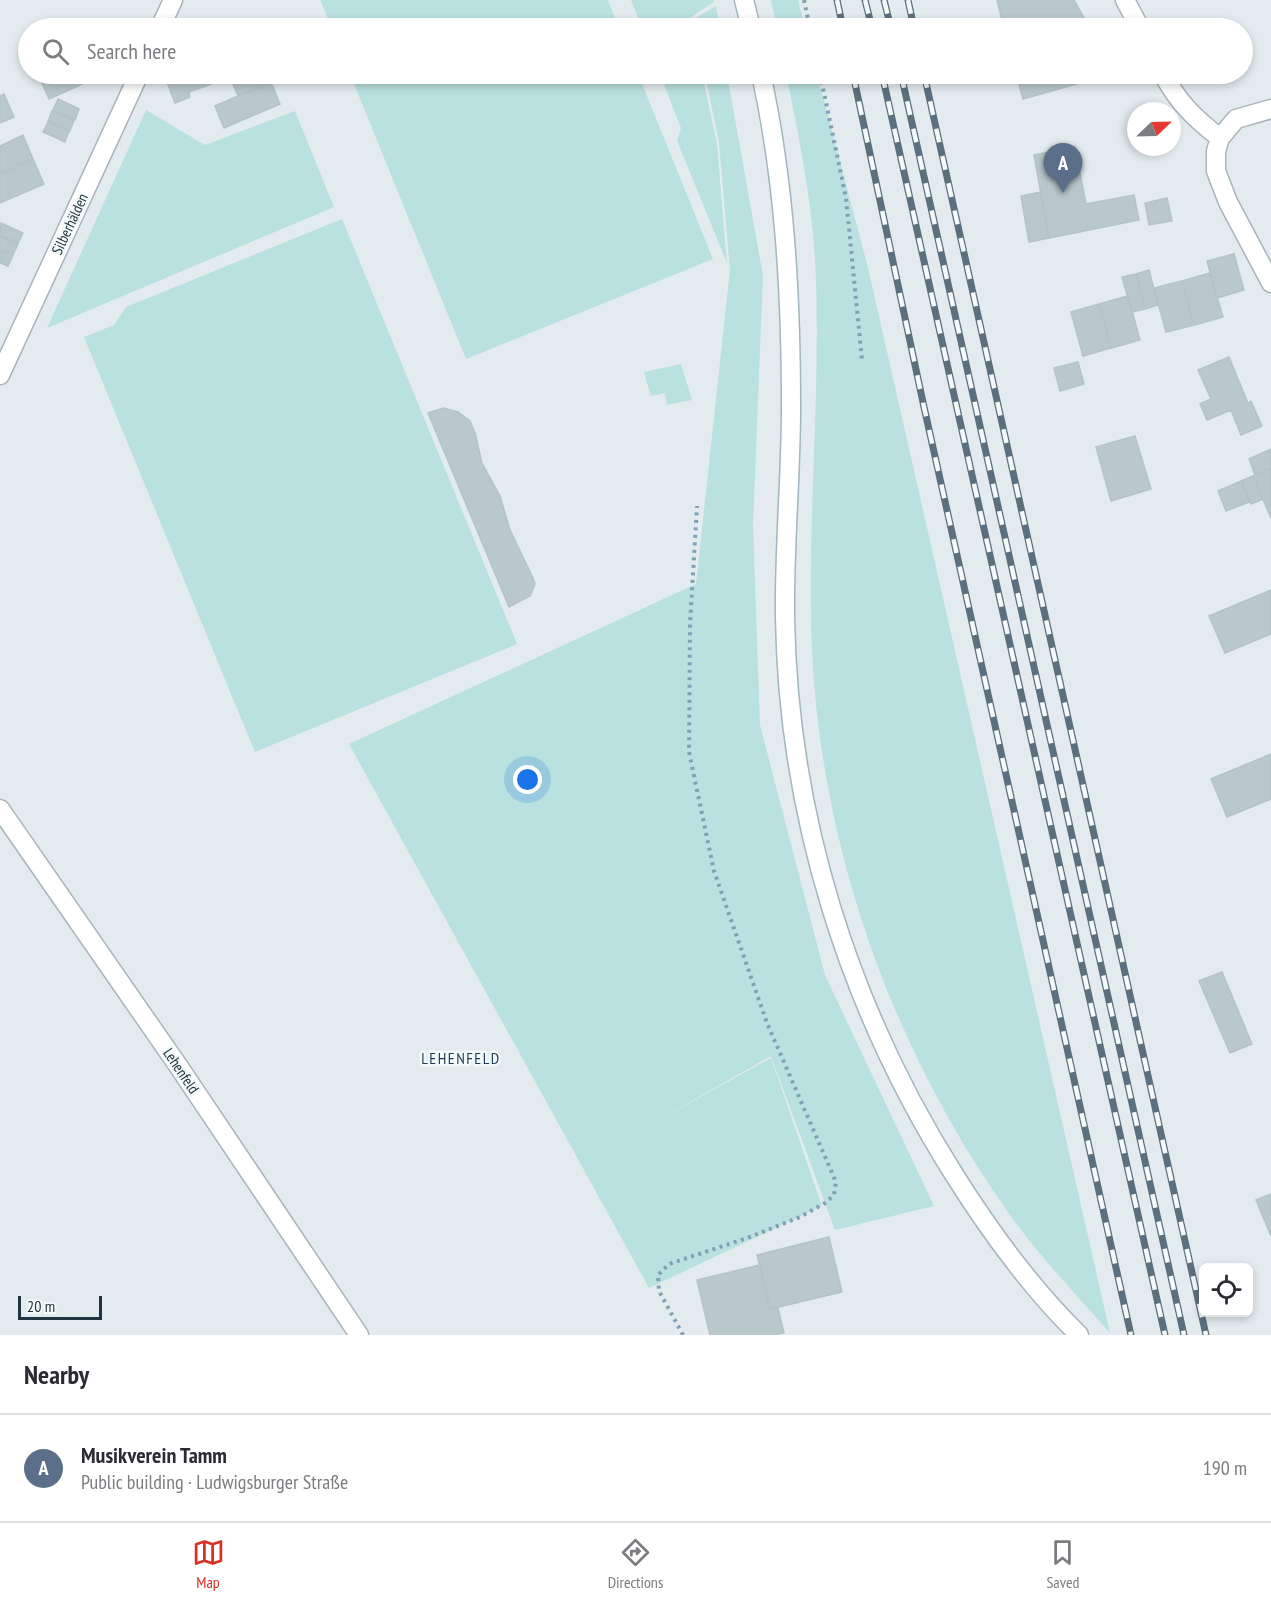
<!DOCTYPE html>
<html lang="en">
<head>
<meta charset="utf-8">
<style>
	body { margin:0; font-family:"PT Sans Narrow",sans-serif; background:#f7f7f7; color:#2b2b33 }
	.controls { position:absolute; right:18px; bottom:18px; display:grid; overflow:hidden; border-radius:9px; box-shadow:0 3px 9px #0003 }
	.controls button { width:54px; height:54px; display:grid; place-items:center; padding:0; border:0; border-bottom:2px solid #e1e1e2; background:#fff; color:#2b2b33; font:30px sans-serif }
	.compass { position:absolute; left:1127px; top:102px; width:54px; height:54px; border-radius:50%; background:#fff; box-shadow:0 3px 9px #0003; rotate:67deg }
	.scale { position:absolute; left:18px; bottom:15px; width:84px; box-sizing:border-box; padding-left:6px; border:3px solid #203441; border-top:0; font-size:16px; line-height:21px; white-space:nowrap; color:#203441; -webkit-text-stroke:4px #f4f9fa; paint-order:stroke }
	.you { position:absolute; left:528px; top:780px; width:21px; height:21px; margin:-15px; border:4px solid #fff; border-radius:50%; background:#1a73e8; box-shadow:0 0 0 9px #1a73e833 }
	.badge { display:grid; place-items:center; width:39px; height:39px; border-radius:50%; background:#d93025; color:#fff; font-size:20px; font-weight:700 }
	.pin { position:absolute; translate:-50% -50px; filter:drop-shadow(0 2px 3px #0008) }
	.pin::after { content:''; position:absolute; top:32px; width:21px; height:18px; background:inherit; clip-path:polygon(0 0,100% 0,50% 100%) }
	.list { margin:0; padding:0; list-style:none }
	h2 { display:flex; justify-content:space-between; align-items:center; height:78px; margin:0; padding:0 24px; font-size:26px }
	h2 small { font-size:20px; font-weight:400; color:#7c7c81 }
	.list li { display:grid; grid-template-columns:39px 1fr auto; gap:18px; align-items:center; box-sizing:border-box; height:108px; padding:0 24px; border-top:2px solid #e1e1e2 }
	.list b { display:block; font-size:22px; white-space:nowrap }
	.list p { margin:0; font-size:20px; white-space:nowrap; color:#7c7c81 }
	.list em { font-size:20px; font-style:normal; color:#7c7c81 }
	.icon { flex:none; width:33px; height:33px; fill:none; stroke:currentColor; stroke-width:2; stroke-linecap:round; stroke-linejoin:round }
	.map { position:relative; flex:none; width:1271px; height:1335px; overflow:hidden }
	.search { position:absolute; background:#fff; box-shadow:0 3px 9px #0003; left:18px; right:18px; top:18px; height:66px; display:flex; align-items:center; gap:15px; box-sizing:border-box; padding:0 21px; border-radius:33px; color:#7c7c81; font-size:22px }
	.sheet { height:186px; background:#fff }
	nav { display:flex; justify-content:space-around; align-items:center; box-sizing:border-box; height:84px; border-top:2px solid #e1e1e2; background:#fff; font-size:16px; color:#7c7c81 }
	nav a { display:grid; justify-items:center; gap:3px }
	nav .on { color:#d93025 }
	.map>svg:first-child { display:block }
</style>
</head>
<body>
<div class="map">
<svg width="1271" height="1335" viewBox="0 0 1271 1335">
	<rect width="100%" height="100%" fill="#e3ebee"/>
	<path fill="#b9e1df" d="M320 0H608L619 28H332Z
		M631 0H714V2L691 17 693 28H642Z
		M771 0H798L805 28H777Z
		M716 6 720 28H696L694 19Z
		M350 74H638L713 259 466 359Z
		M660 74H702L717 144 727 263 677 141 681 128Z
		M705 74H727L763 276 753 525 760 725 825 975 934 1206 835 1230 771 1056 655 1122 771 1058 822 1206 649 1288 349 744 696 584 730 270 719 143Z
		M786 74H817L868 268 1110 1333C1076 1294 1039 1256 1010 1215 886 1041 814 829 811 617 809 504 820 392 816 280 814 211 800 141 786 74Z
		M146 110 205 145 295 111 334 207 47 328Z
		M342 219 517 644 255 752 84 337 114 325 126 307Z
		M681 364 692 400 667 405 665 393 651 396 644 372Z"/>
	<path fill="#bac8cc" stroke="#b4c3c9" stroke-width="1.5" d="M997 0H1074L1090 28H1004Z
		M43 74H94L96 78 49 99 39 76Z
		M164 74H207L211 84 189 92 190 97 175 103Z
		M229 74H272L275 81 238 96Z
		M1016 74H1112L1023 99Z
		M271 82 280 104 224 128 215 106Z
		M4 94 14 117 0 123V96Z
		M58 99 79 109 75 120 53 110Z
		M52 111 74 120 70 131 48 121Z
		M48 122 69 131 65 142 43 132Z
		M23 135 33 159 0 174V146Z
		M1075 147 1086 204 1134 195 1139 220 1049 238 1034 155Z
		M33 159 44 184 0 203V174Z
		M1041 192 1049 238 1029 242 1021 196Z
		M1167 198 1172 221 1149 225 1145 203Z
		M1 223 23 233 18 243 0 235Z
		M0 236 18 244 13 255 0 249Z
		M0 249 13 255 8 266 0 263Z
		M1234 254 1244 290 1217 298 1207 261Z
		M1149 270 1158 305 1145 309 1136 274Z
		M1210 273 1223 317 1194 325 1182 281Z
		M1136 274 1145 309 1132 312 1122 277Z
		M1182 281 1194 325 1166 332 1154 288Z
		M1128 296 1140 340 1111 348 1099 304Z
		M1099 304 1111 348 1083 356 1071 312Z
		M1229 357 1248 403 1251 401 1262 426 1241 435 1231 410 1207 420 1200 404 1211 399 1198 370Z
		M1078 362 1084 384 1060 391 1054 368Z
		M443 408 458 412 470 421 475 433 482 463 500 496 510 530 533 578 535 584 530 596 509 607 428 413Z
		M1135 436 1151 489 1111 501 1096 447Z
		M1271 449V468L1255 475 1249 459Z
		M1271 468V518L1253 476Z
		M1253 476 1263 499 1251 504 1241 481Z
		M1241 481 1249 502 1226 511 1218 491Z
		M1271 590V634L1225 653 1209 616Z
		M1271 754V799L1227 817 1211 779Z
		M1222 972 1252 1044 1230 1053 1199 981Z
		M1271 1194V1236L1256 1200Z
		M829 1237 842 1292 770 1309 757 1255Z
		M760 1265 770 1309 778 1308 784 1333 774 1335H710L697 1280Z"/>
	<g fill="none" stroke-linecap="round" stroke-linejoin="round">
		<g stroke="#a8b4ba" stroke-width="21">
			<path id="street" d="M1125 0 1140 28
				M160 28 173 0
				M1163 74C1178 102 1194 118 1220 138L1216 151V171L1228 202 1271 283
				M1220 138 1236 119 1271 109
				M0 375 139 74
				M0 809 179 1067 359 1335"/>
		</g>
		<g stroke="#a3b5be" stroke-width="21">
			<path id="secondary" d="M744 0 751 28
				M761 74C785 183 791 296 791 408 791 478 784 547 785 617 788 815 849 1009 955 1176 991 1233 1031 1288 1079 1335"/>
		</g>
		<path stroke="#80a1b5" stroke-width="4" stroke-dasharray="3 4.5" stroke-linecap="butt" d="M804 0 810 28
			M820 74 846 198 862 360
			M683 1335 659 1291 658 1275 669 1264 750 1237 800 1217 825 1203 834 1195 836 1182 767 1023 714 871 689 752 690 625 697 506"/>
		<use href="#street" stroke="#fff" stroke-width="18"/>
		<use href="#secondary" stroke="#fff" stroke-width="18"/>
		<g stroke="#5b6f7d" stroke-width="7">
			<path id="rail" d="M837 0 843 28
				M865 0 872 28
				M884 0 891 28
				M908 0 914 28
				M853 74 924 407 1131 1335
				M882 74 1165 1335
				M901 74 1184 1335
				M924 74 1206 1335"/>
		</g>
		<use href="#rail" stroke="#f4f9fa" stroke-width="4.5" stroke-dasharray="14" stroke-linecap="butt"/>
	</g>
	<g text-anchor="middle" stroke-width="5" stroke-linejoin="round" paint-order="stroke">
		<g font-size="15" fill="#203441" stroke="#f4f9fa">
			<text transform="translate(70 224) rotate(-65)" y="5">Silberhälden</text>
			<text transform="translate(181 1071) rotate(56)" y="5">Lehenfeld</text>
		</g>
		<g font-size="16" letter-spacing="1.5" fill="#1a3c56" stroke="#f4f9fa">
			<text x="461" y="1064">LEHENFELD</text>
		</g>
	</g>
</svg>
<div class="controls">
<button><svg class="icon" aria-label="locate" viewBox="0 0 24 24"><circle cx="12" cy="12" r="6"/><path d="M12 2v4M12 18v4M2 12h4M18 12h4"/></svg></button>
</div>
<svg class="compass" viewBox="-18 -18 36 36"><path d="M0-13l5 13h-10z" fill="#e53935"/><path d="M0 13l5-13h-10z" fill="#7c7c81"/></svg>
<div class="scale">20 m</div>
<div class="you"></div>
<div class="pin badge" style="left:1063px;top:193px;background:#5c6f8a">A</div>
<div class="search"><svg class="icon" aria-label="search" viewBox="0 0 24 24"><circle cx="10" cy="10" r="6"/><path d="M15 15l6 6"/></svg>Search here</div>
</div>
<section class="sheet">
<h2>Nearby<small></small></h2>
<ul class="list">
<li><span class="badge" style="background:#5c6f8a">A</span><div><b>Musikverein Tamm</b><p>Public building · Ludwigsburger Straße</p></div><em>190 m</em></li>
</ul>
</section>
<nav>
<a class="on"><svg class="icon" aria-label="map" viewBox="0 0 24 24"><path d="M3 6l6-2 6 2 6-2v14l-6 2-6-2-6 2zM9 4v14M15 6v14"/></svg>Map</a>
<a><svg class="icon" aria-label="directions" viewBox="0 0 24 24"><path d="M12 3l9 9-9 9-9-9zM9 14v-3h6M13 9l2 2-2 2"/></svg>Directions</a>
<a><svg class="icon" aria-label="saved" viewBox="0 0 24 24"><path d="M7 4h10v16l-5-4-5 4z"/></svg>Saved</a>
</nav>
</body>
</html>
